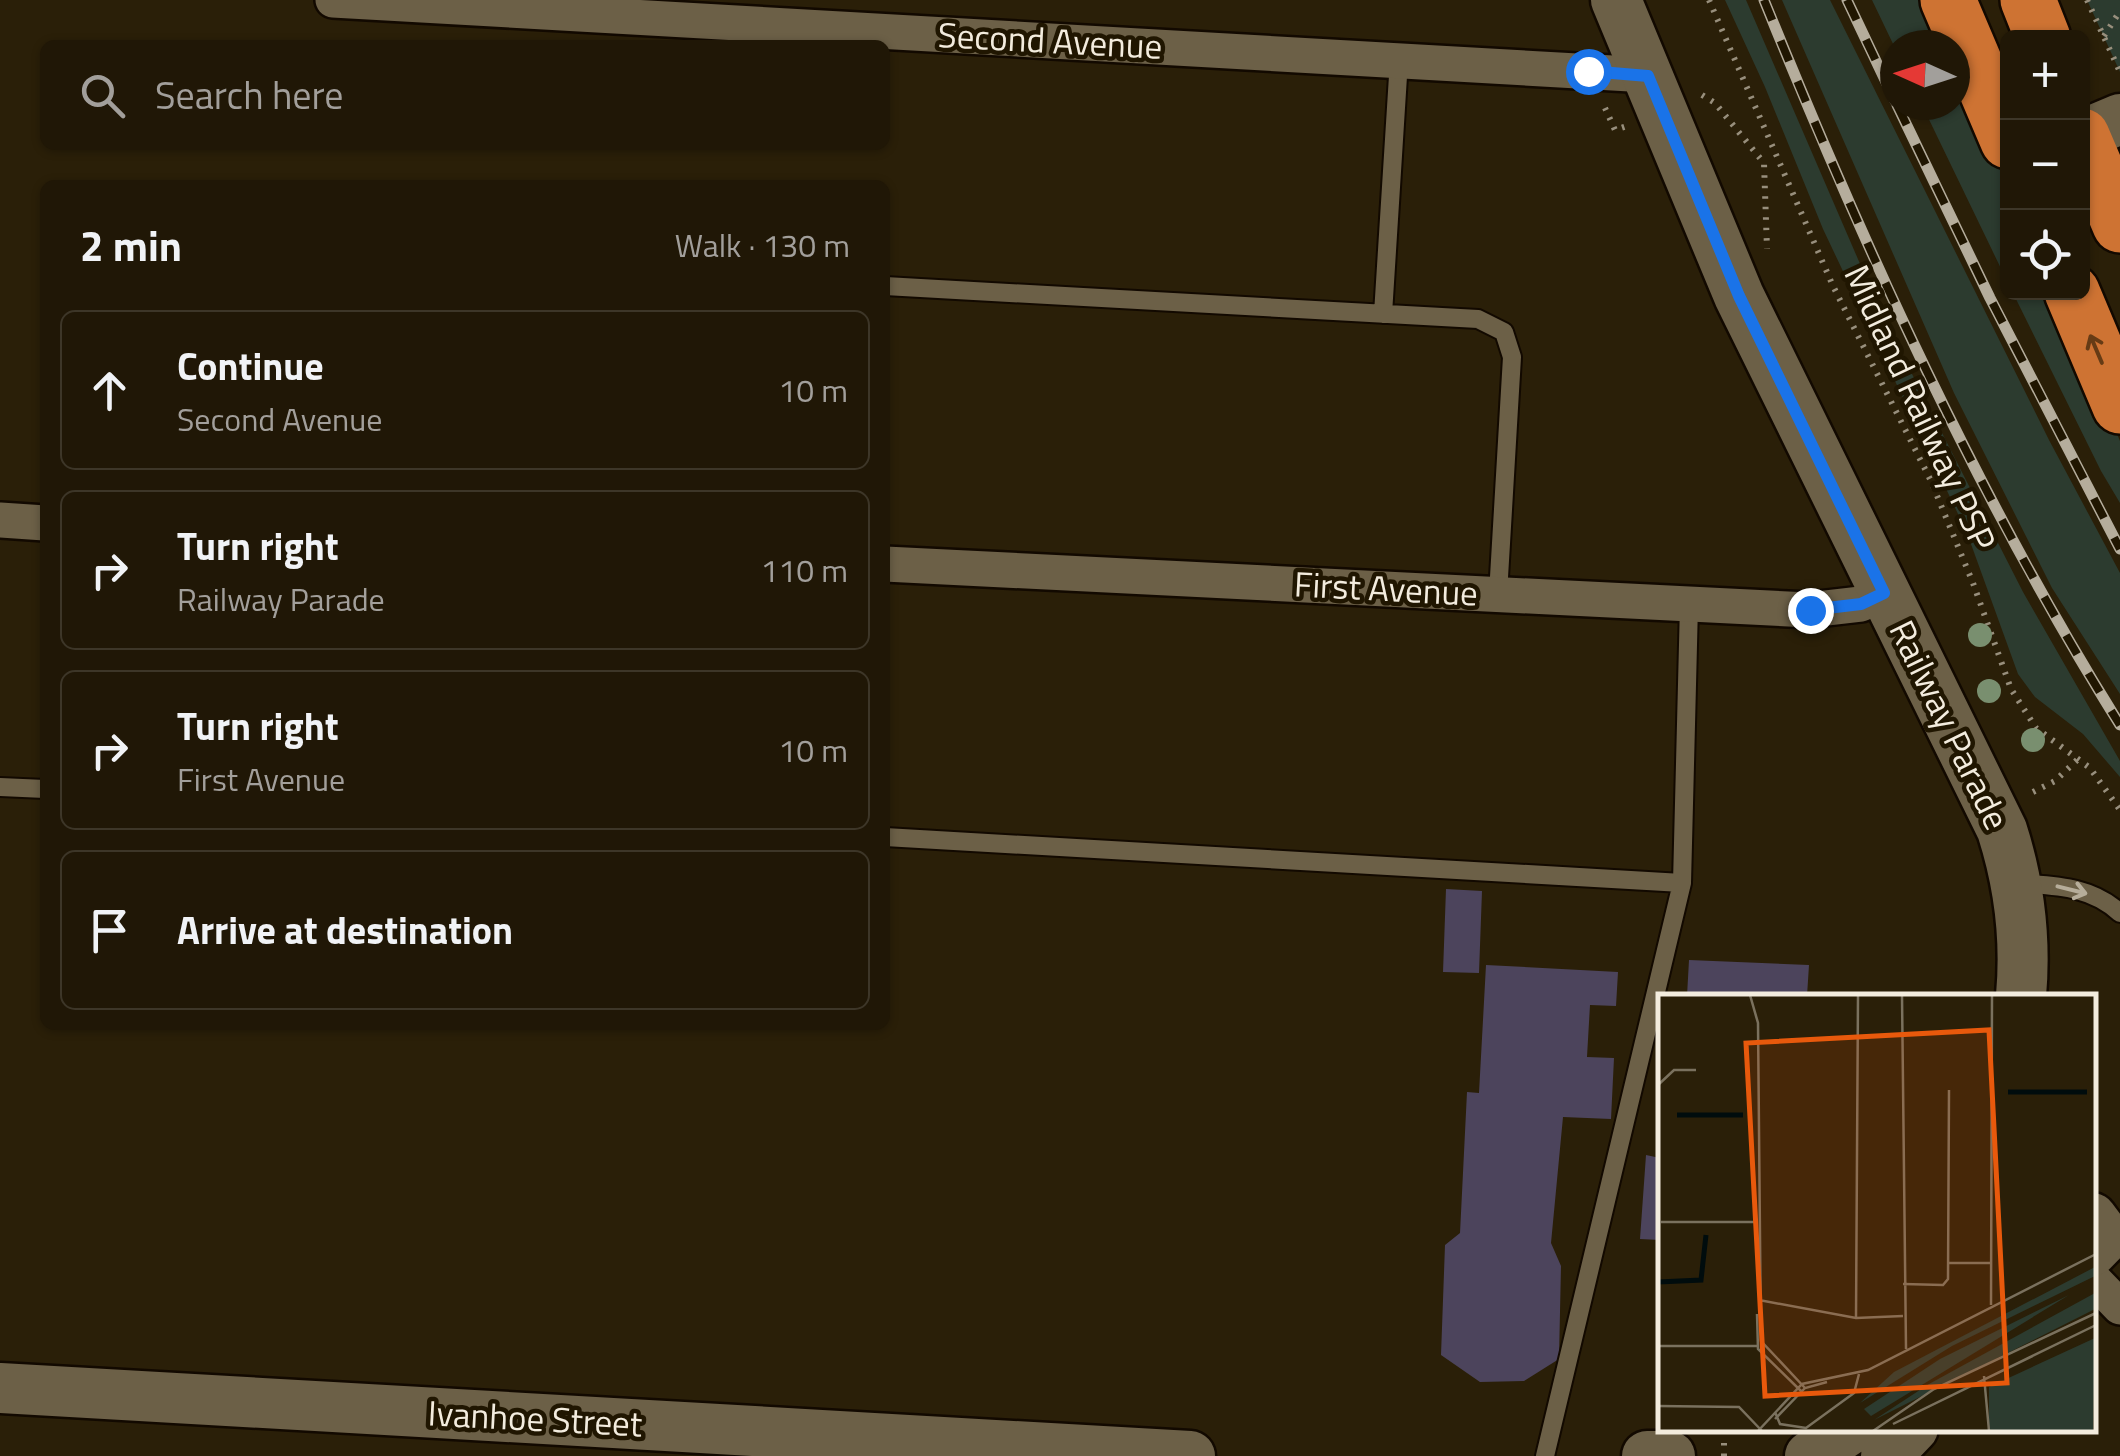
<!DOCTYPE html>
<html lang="en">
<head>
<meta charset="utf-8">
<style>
	body { margin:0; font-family:"Titillium Web",sans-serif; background:#2d2414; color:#f1f3f6 }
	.controls { position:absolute; right:30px; top:30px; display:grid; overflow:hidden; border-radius:15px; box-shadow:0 2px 8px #0004 }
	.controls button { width:90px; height:90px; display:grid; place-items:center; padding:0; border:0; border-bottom:2px solid #3d3628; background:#201706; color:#f1f3f6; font:50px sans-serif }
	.compass { position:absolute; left:1880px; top:30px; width:90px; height:90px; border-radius:50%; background:#201706; box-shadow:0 2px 8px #0004; rotate:273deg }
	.stop { position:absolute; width:30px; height:30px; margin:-22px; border:8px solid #1a73e8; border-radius:50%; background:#fff }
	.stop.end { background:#1a73e8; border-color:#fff; box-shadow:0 2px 10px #0008 }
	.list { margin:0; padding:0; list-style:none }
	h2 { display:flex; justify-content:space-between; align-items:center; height:130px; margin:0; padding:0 40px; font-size:42px }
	h2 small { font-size:32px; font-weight:400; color:#a29f9b }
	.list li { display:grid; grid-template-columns:65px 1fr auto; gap:30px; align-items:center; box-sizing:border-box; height:160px; margin:0 20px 20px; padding:0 20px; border:2px solid #3d3628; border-radius:15px }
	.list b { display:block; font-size:38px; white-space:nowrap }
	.list p { margin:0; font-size:32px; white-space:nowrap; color:#a29f9b }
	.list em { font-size:32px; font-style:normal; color:#a29f9b }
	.icon { flex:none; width:55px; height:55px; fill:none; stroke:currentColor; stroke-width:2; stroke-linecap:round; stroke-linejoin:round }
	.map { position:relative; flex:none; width:2120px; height:1456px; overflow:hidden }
	.search { position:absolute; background:#201706; box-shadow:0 2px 8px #0004; left:40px; top:40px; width:850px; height:110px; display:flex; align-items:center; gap:25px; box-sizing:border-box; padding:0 35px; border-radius:15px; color:#a29f9b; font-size:38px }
	.panel { position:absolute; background:#201706; box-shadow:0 2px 8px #0004; left:40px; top:180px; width:850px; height:850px; border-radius:15px }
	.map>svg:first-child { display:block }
</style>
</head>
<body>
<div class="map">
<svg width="2120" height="1456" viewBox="0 0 2120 1456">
	<rect width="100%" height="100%" fill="#2a1f08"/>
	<path fill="#2c3b2f" d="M1725 0H1746L1883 317 2023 592 2120 761V777L2083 734 2035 697 2018 674 1967 533 1823 229 1765 87Z
		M1782 0H1830L2049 440 2120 573V694L2052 588 1954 393Z
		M1872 0H1933L1952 45H1895V48Z
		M2087 0H2120V72Z
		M1955 51 2007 174V281L1922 105H1955Z
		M2013 293H2058L2120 441V503L2101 471Z"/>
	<path fill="#4c445c" d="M1446 889 1482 891 1479 973 1443 972Z
		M1689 960 1809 965 1807 996H1687Z
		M1486 965 1618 972 1616 1006 1590 1005 1587 1057 1614 1058 1611 1119 1563 1117 1551 1243 1561 1266 1559 1359 1524 1381 1480 1382 1441 1355 1445 1245 1460 1233 1467 1092 1479 1093Z
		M1646 1155 1660 1158V1240L1640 1239Z"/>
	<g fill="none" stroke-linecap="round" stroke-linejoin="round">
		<g stroke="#120900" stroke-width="22">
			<path id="lane" d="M885 286 1478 319 1504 332 1512 357 1498 594
				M1383 314 1399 60
				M0 787 45 789
				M885 837 1682 883
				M2018 883C2056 886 2091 886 2120 913
				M1545 1456 1682 883 1689 605"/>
		</g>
		<g stroke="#120900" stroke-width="40">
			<path id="street" d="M333 0 1648 75
				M0 520 45 523
				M885 564 1809 610 1861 604 1884 593
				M2092 1278 2120 1307"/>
		</g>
		<g stroke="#120900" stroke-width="55">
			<path id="secondary" d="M1616 0 1739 296 2002 830C2019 883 2026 940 2021 996
				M2082 135 2120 119
				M2092 1218 2106 1237 2092 1251
				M0 1388 1190 1456
				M1647 1456H1670
				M1810 1456 1852 1428
				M1886 1456 1913 1428"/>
		</g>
		<g stroke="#120900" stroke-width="60">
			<path id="highway" d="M1948 0 2008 141
				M2028 0 2043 38
				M2082 136 2120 225
				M2072 292 2120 406"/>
		</g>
		<path stroke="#988f7d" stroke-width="6" stroke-dasharray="2.5 8" stroke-linecap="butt" d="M1709 0 1833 286 1931 481 1973 583 2011 689 2036 728 2090 768 2120 810
			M2087 0 2120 72
			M2104 36 2120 11
			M1702 95 1715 103 1764 163 1767 249
			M1605 108 1615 130 1627 126
			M2033 792 2055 781 2077 760
			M1724 1456V1436"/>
		<use href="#lane" stroke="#6c6047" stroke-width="18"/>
		<use href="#street" stroke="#6c6047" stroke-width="35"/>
		<use href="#secondary" stroke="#6c6047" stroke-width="50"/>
		<use href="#highway" stroke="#ce7333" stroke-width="55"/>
		<g stroke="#b5ad9c" stroke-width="11">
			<path id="rail" d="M1764 0C1865 249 1977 496 2120 725
				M1847 0 1895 101
				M1897 105 1990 298 2120 549"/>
		</g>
		<use href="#rail" stroke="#201601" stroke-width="8" stroke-dasharray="22" stroke-linecap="butt"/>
	</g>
	<g fill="#798f6f">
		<circle cx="1980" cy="635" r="12"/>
		<circle cx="1989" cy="691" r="12"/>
		<circle cx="2033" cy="740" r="12"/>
	</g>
	<defs><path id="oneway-shaft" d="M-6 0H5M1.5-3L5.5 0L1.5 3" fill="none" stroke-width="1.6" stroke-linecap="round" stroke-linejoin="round" transform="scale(2.5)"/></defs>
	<use stroke="#663b15" href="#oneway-shaft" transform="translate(2096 349) rotate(-113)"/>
	<use stroke="#b6ad9a" href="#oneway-shaft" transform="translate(2072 890) rotate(14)"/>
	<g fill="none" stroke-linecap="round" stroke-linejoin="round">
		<path stroke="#1a73e8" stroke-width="12" d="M1588 71 1648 76 1739 296 1884 593 1861 604 1810 610"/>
	</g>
	<g text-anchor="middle" stroke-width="9" stroke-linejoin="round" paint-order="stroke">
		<g font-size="35" fill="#f3ecde" stroke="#201601">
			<text transform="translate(1050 41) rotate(3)" y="12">Second Avenue</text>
			<text transform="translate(1920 408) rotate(65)" y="12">Midland Railway PSP</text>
			<text transform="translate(1386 589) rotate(3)" y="12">First Avenue</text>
			<text transform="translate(1949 725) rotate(64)" y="12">Railway Parade</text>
			<text transform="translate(535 1419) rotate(3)" y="12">Ivanhoe Street</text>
		</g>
	</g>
	<g transform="translate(1658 994)">
		<rect width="438" height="438" fill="#2a1f08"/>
		<path d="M437 273V282L294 352 202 409 236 378ZM437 299V315L216 426 271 390ZM411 301 213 422 206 415 282 365ZM437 344 435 437H331V393Z" fill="#2c3b2f"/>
		<path fill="none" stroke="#000c0d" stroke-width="5" d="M350 98H429M19 121H85M0 288 43 286 48 241"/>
		<path fill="none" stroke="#7a715e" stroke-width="2.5" d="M92 1 100 29 103 347 147 394M244 1 248 355M0 91V251M0 91 16 76H38M3 228H99M437 260 438 103M290 269H333M245 290 285 291 290 285 291 96M101 306 198 324 245 322M333 311 334 1M99 320 100 355 143 397M198 324 200 1M0 352H100M326 382 331 437M0 412 81 413 104 437M117 418 122 430 148 434 196 399 201 380M117 425 147 394 169 388M235 430 438 331M100 437 144 390 210 376 438 260M215 437 276 395 438 319"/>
		<path fill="#e8590c" fill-opacity="0.15" stroke="#e8590c" stroke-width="5" d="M331 36 349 389 107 402 88 49Z"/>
		<rect width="438" height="438" fill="none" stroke="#f3ecde" stroke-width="5"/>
	</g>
</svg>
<div class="controls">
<button>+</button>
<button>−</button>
<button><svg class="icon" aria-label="locate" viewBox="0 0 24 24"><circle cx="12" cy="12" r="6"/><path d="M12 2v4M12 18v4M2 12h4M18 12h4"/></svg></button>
</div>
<svg class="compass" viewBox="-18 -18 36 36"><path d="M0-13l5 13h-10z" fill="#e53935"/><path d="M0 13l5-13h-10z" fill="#a29f9b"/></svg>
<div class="stop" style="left:1588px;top:71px"></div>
<div class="stop end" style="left:1810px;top:610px"></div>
<div class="search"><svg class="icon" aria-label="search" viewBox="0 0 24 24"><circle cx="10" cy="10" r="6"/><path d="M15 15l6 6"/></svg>Search here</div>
<section class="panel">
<h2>2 min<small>Walk · 130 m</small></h2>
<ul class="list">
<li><svg class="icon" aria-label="ahead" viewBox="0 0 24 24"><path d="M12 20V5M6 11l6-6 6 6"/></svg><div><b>Continue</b><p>Second Avenue</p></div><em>10 m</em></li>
<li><svg class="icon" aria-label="right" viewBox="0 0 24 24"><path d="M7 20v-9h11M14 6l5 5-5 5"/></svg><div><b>Turn right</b><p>Railway Parade</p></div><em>110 m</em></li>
<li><svg class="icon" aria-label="right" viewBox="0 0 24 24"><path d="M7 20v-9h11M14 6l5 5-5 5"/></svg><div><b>Turn right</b><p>First Avenue</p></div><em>10 m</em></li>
<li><svg class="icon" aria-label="arrive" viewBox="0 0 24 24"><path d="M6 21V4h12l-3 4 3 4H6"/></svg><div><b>Arrive at destination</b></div></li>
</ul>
</section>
</div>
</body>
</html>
